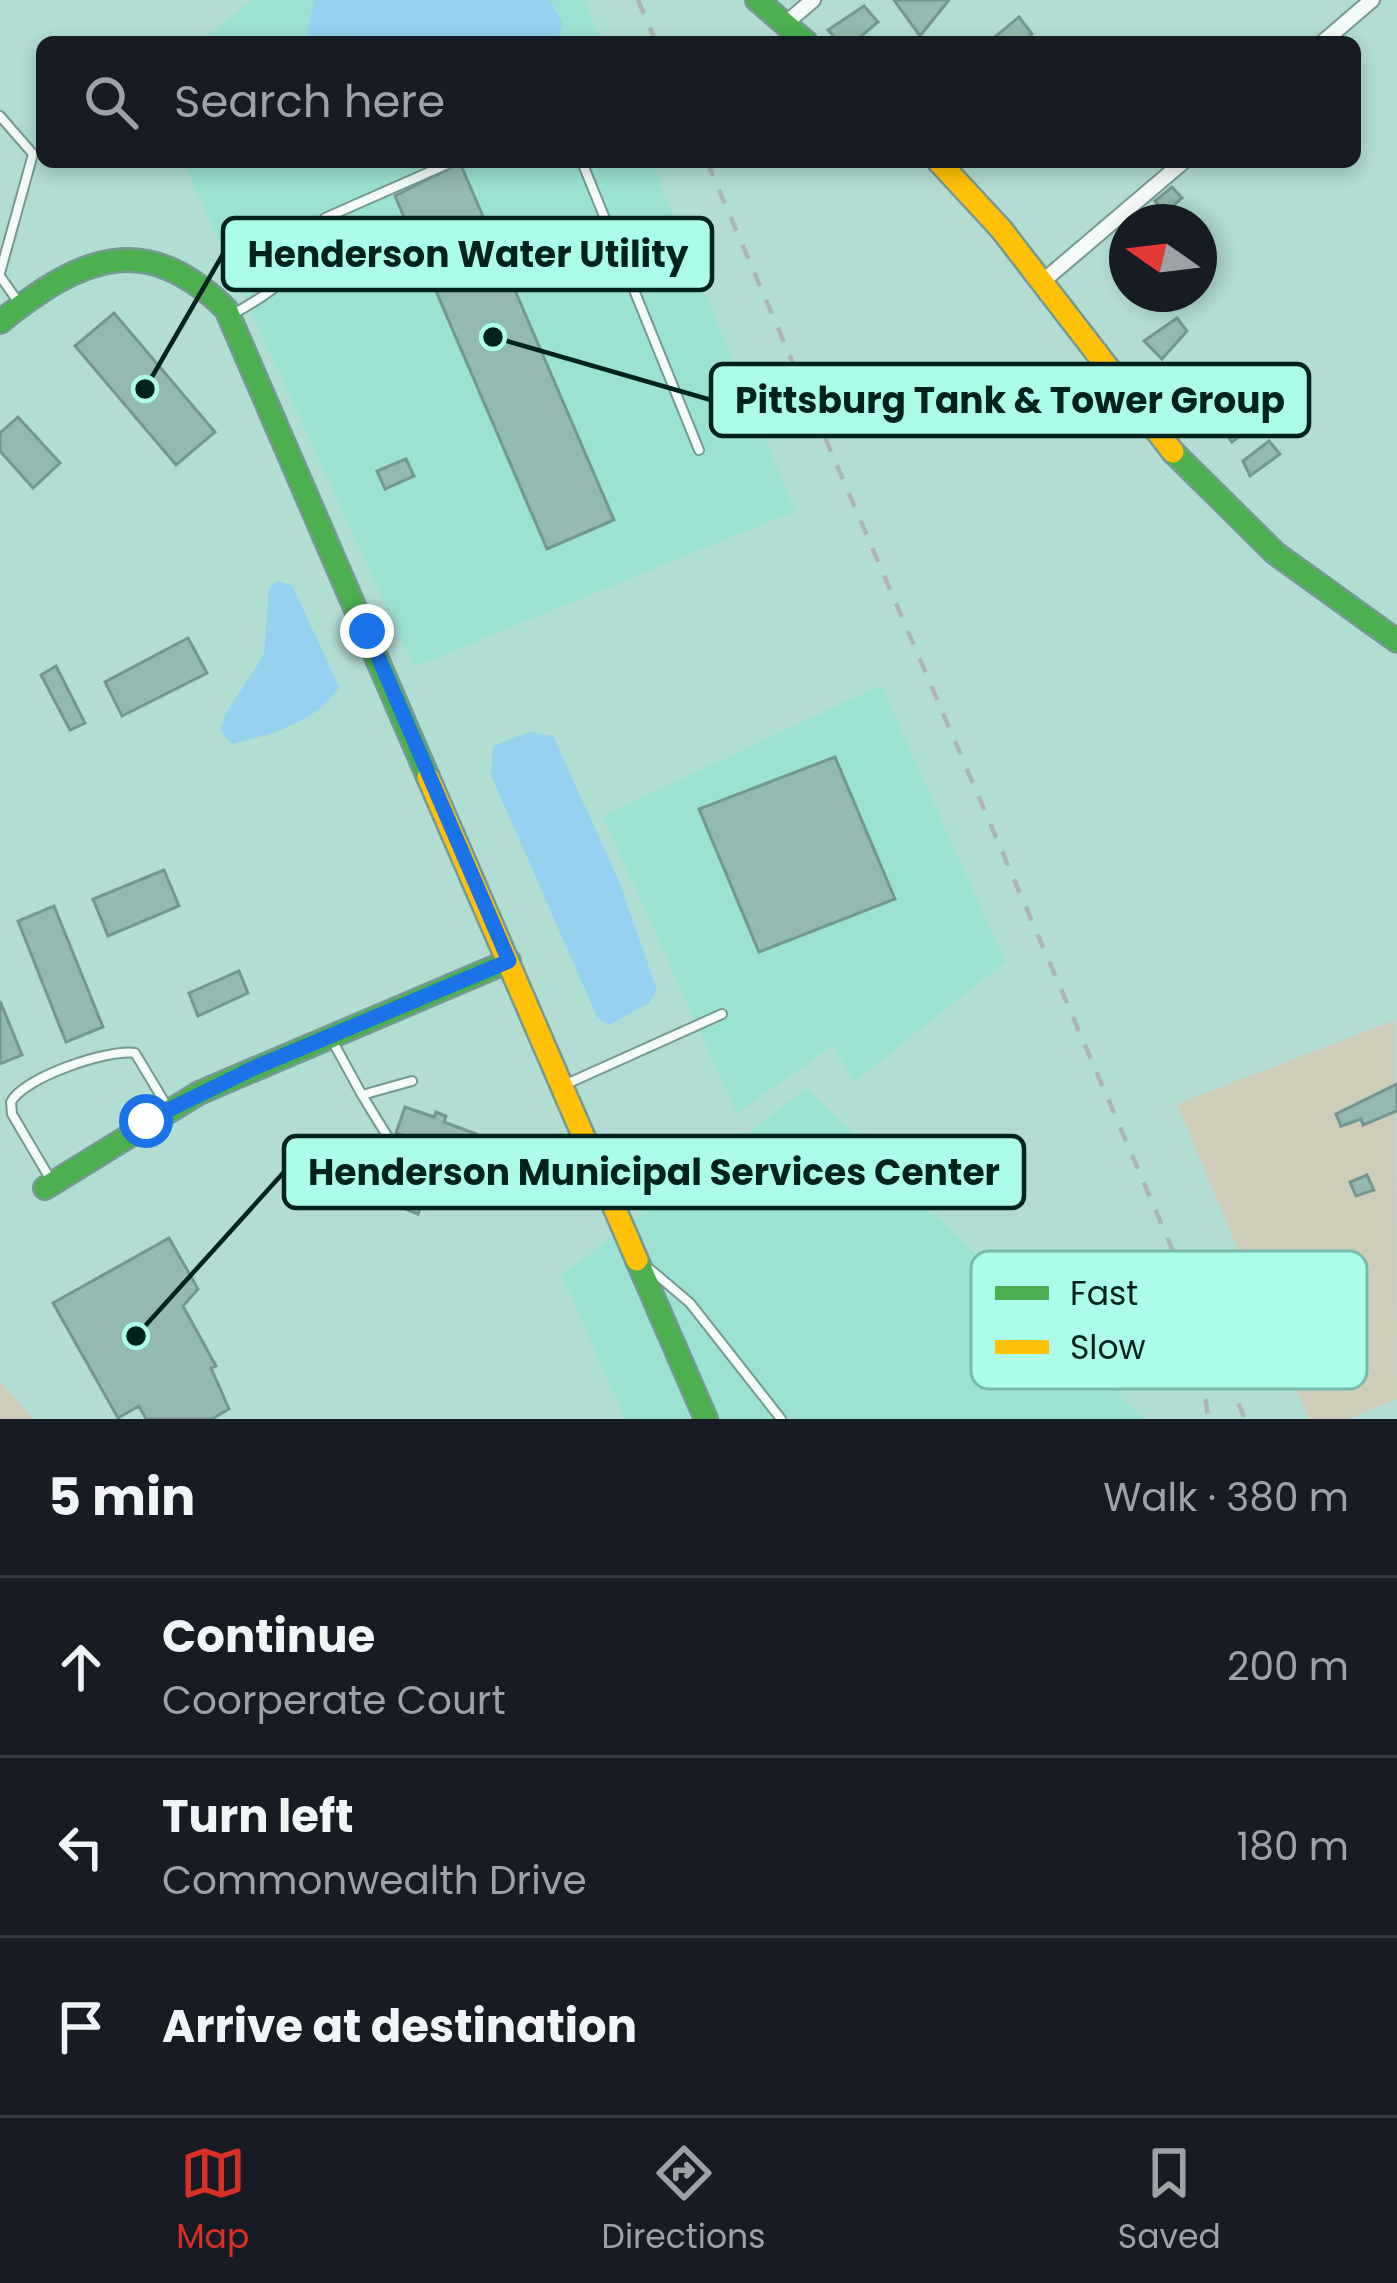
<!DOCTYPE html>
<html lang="en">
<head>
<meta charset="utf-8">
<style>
	body { margin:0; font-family:Poppins,sans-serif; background:#20242c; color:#f1f3f6 }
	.compass { position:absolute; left:1109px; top:204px; width:108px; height:108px; border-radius:50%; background:#171b24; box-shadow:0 6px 18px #0003; rotate:284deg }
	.stop { position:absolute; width:36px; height:36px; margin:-27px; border:9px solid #1a73e8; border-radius:50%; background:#fff }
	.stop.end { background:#1a73e8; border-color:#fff; box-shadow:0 3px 12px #0008 }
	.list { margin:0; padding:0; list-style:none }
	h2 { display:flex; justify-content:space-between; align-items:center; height:156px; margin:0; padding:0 48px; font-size:51px }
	h2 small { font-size:39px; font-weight:400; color:#9ea1a6 }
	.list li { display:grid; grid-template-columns:78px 1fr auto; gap:36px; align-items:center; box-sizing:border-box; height:180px; padding:0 48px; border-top:3px solid #363941 }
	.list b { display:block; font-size:45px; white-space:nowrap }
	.list p { margin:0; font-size:39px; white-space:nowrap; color:#9ea1a6 }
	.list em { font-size:39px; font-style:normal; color:#9ea1a6 }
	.icon { flex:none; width:66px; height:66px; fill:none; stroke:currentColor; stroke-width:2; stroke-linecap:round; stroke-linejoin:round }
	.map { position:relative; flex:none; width:1397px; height:1419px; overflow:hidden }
	.search { position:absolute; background:#171b24; box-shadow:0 6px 18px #0003; left:36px; right:36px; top:36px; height:132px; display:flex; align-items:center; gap:30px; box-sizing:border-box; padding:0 42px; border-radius:18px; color:#9ea1a6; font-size:45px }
	.sheet { height:696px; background:#171b24 }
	nav { display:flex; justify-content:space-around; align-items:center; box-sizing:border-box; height:168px; border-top:3px solid #363941; background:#171b24; font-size:33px; color:#9ea1a6 }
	nav a { display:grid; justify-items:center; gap:6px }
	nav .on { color:#d93025 }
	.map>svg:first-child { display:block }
</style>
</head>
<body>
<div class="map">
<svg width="1397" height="1419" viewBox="0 0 1397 1419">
	<rect width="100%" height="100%" fill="#b1ddd3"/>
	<path fill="#9ce2d3" d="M252 0H584L602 42H201Z
		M183 162H651L795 511 414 667Z
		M881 685 1005 962 854 1082 833 1045 737 1114 603 816Z
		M807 1088 1144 1419H625L562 1275Z"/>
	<path fill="#cecdb9" d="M1395 1020 1397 1399 1348 1419H1309L1177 1104Z
		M0 1381 33 1419H0Z"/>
	<path fill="#96d2f0" d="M314 0H550L562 23 558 42H305Z
		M277 581 292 585 339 687C318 722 269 735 232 744L220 730 226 713 264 655 269 587Z
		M530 732 553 736 619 881 657 990 649 1003 609 1025 597 1017 491 775 493 746Z"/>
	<path fill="#93b9b0" stroke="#749891" stroke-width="3" d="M894 0H949L920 36Z
		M864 6 878 22 854 42H839L828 30Z
		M1019 17 1032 34 1023 42H1001L996 36Z
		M460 163 614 520 547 549 395 196Z
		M1172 187 1182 198 1165 213 1155 201Z
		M114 313 215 432 176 465 75 346Z
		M1177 318 1187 331 1162 359 1144 341Z
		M1246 399 1262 419 1232 442 1217 422Z
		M18 417 60 463 33 488 0 451V433Z
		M1269 441 1280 454 1250 476 1243 461Z
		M406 459 414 476 385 489 377 471Z
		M188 638 207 673 122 716 105 682Z
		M56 666 85 723 70 730 41 675Z
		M835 757 895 899 759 952 699 809Z
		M164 870 179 906 108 936 93 899Z
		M54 906 103 1027 66 1042 18 921Z
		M239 971 248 993 198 1016 189 993Z
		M0 1001 22 1055 0 1064Z
		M1397 1084V1111L1363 1125 1361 1119 1341 1126 1336 1114Z
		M405 1107 434 1117 436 1112 446 1116 444 1122 476 1134 467 1159 396 1133Z
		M383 1167 430 1184 418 1214 372 1196Z
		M1367 1175 1374 1190 1356 1196 1350 1182Z
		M169 1238 198 1289 183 1306 216 1366 211 1368 229 1409 212 1419H146L139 1406 118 1418 53 1303Z"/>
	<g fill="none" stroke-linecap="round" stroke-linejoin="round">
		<g stroke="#769992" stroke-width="12">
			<path id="lane" d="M0 116 33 154 0 273
				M582 162 699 450
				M0 276 19 303
				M231 315C278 290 304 268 325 218L452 162
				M333 1042 362 1095 412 1081
				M562 1086 722 1014
				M362 1095 389 1139 446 1161
				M52 1182 12 1114 11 1102C24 1077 108 1049 135 1053L168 1108
				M651 1270 690 1303 781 1419"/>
		</g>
		<g stroke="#769992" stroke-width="18">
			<path id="street" d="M785 24 813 0
				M1323 42 1372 0
				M1042 282 1183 162"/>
		</g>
		<g stroke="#769992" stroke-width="26">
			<path id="fast" d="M757 0 806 42
				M0 322C81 257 144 229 226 309L428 777
				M1173 452 1275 553 1397 641
				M45 1188 199 1093 509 961
				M637 1260 706 1419"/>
		</g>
		<g stroke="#769992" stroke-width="26">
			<path id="slow" d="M939 162 1001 229 1173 452
				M428 777 637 1260"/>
		</g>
		<use href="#lane" stroke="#f3faf8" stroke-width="8"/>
		<use href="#street" stroke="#f3faf8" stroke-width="14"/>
		<use href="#fast" stroke="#4caf50" stroke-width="21"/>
		<use href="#slow" stroke="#ffc107" stroke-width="21"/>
		<path stroke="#acb7b4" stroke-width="4.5" stroke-dasharray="15 15" stroke-linecap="butt" d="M638 0 656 42
			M707 162 1245 1419
			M1199 1339 1208 1419"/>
	</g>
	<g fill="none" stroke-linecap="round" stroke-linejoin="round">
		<path stroke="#1a73e8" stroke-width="15" d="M146 1121 254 1068 509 961 367 631"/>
	</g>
	<rect x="971" y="1251" width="396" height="138" rx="18" fill="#acfcea" stroke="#78bbac" stroke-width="3"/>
	<rect x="995" y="1286" width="54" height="14" fill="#4caf50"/>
	<rect x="995" y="1340" width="54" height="14" fill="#ffc107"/>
	<g font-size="33" fill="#00221c">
		<text x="1070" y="1305">Fast</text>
		<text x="1070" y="1359">Slow</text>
	</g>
	<path fill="none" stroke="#00221c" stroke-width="4.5" d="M145 389L223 254M493 337L711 400M136 1336L284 1172"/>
	<g fill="#00221c" stroke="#acfcea" stroke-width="4.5">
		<circle cx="145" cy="389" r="12"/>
		<circle cx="493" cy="337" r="12"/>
		<circle cx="136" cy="1336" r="12"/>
	</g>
	<g fill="#acfcea" stroke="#00221c" stroke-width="4.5">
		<rect x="223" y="218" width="489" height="72" rx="12"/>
		<rect x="711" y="364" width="598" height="72" rx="12"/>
		<rect x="284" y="1136" width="740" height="72" rx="12"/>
	</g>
	<g font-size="36" text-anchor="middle" font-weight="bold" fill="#00221c">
		<text x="468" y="267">Henderson Water Utility</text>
		<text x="1010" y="413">Pittsburg Tank &amp; Tower Group</text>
		<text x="654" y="1185">Henderson Municipal Services Center</text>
	</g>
</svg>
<svg class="compass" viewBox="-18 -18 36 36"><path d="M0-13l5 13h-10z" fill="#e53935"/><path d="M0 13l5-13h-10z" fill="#9ea1a6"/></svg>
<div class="stop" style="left:146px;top:1121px"></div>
<div class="stop end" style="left:367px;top:631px"></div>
<div class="search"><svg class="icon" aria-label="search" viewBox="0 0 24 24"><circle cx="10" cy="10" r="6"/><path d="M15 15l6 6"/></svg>Search here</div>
</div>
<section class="sheet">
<h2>5 min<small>Walk · 380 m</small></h2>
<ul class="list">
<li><svg class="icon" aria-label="ahead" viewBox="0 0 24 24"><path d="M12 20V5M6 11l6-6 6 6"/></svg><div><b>Continue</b><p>Coorperate Court</p></div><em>200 m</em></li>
<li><svg class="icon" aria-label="left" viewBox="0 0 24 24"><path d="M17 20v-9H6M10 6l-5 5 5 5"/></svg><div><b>Turn left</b><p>Commonwealth Drive</p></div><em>180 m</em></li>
<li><svg class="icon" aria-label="arrive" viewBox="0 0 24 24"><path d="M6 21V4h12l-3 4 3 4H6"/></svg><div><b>Arrive at destination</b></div></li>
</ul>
</section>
<nav>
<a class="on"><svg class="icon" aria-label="map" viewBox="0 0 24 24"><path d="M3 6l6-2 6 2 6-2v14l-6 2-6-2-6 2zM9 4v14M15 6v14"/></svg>Map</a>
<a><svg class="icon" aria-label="directions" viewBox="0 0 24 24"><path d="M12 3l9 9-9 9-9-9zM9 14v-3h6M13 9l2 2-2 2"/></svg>Directions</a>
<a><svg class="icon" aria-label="saved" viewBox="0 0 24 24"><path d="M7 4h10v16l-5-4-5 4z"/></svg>Saved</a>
</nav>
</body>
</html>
